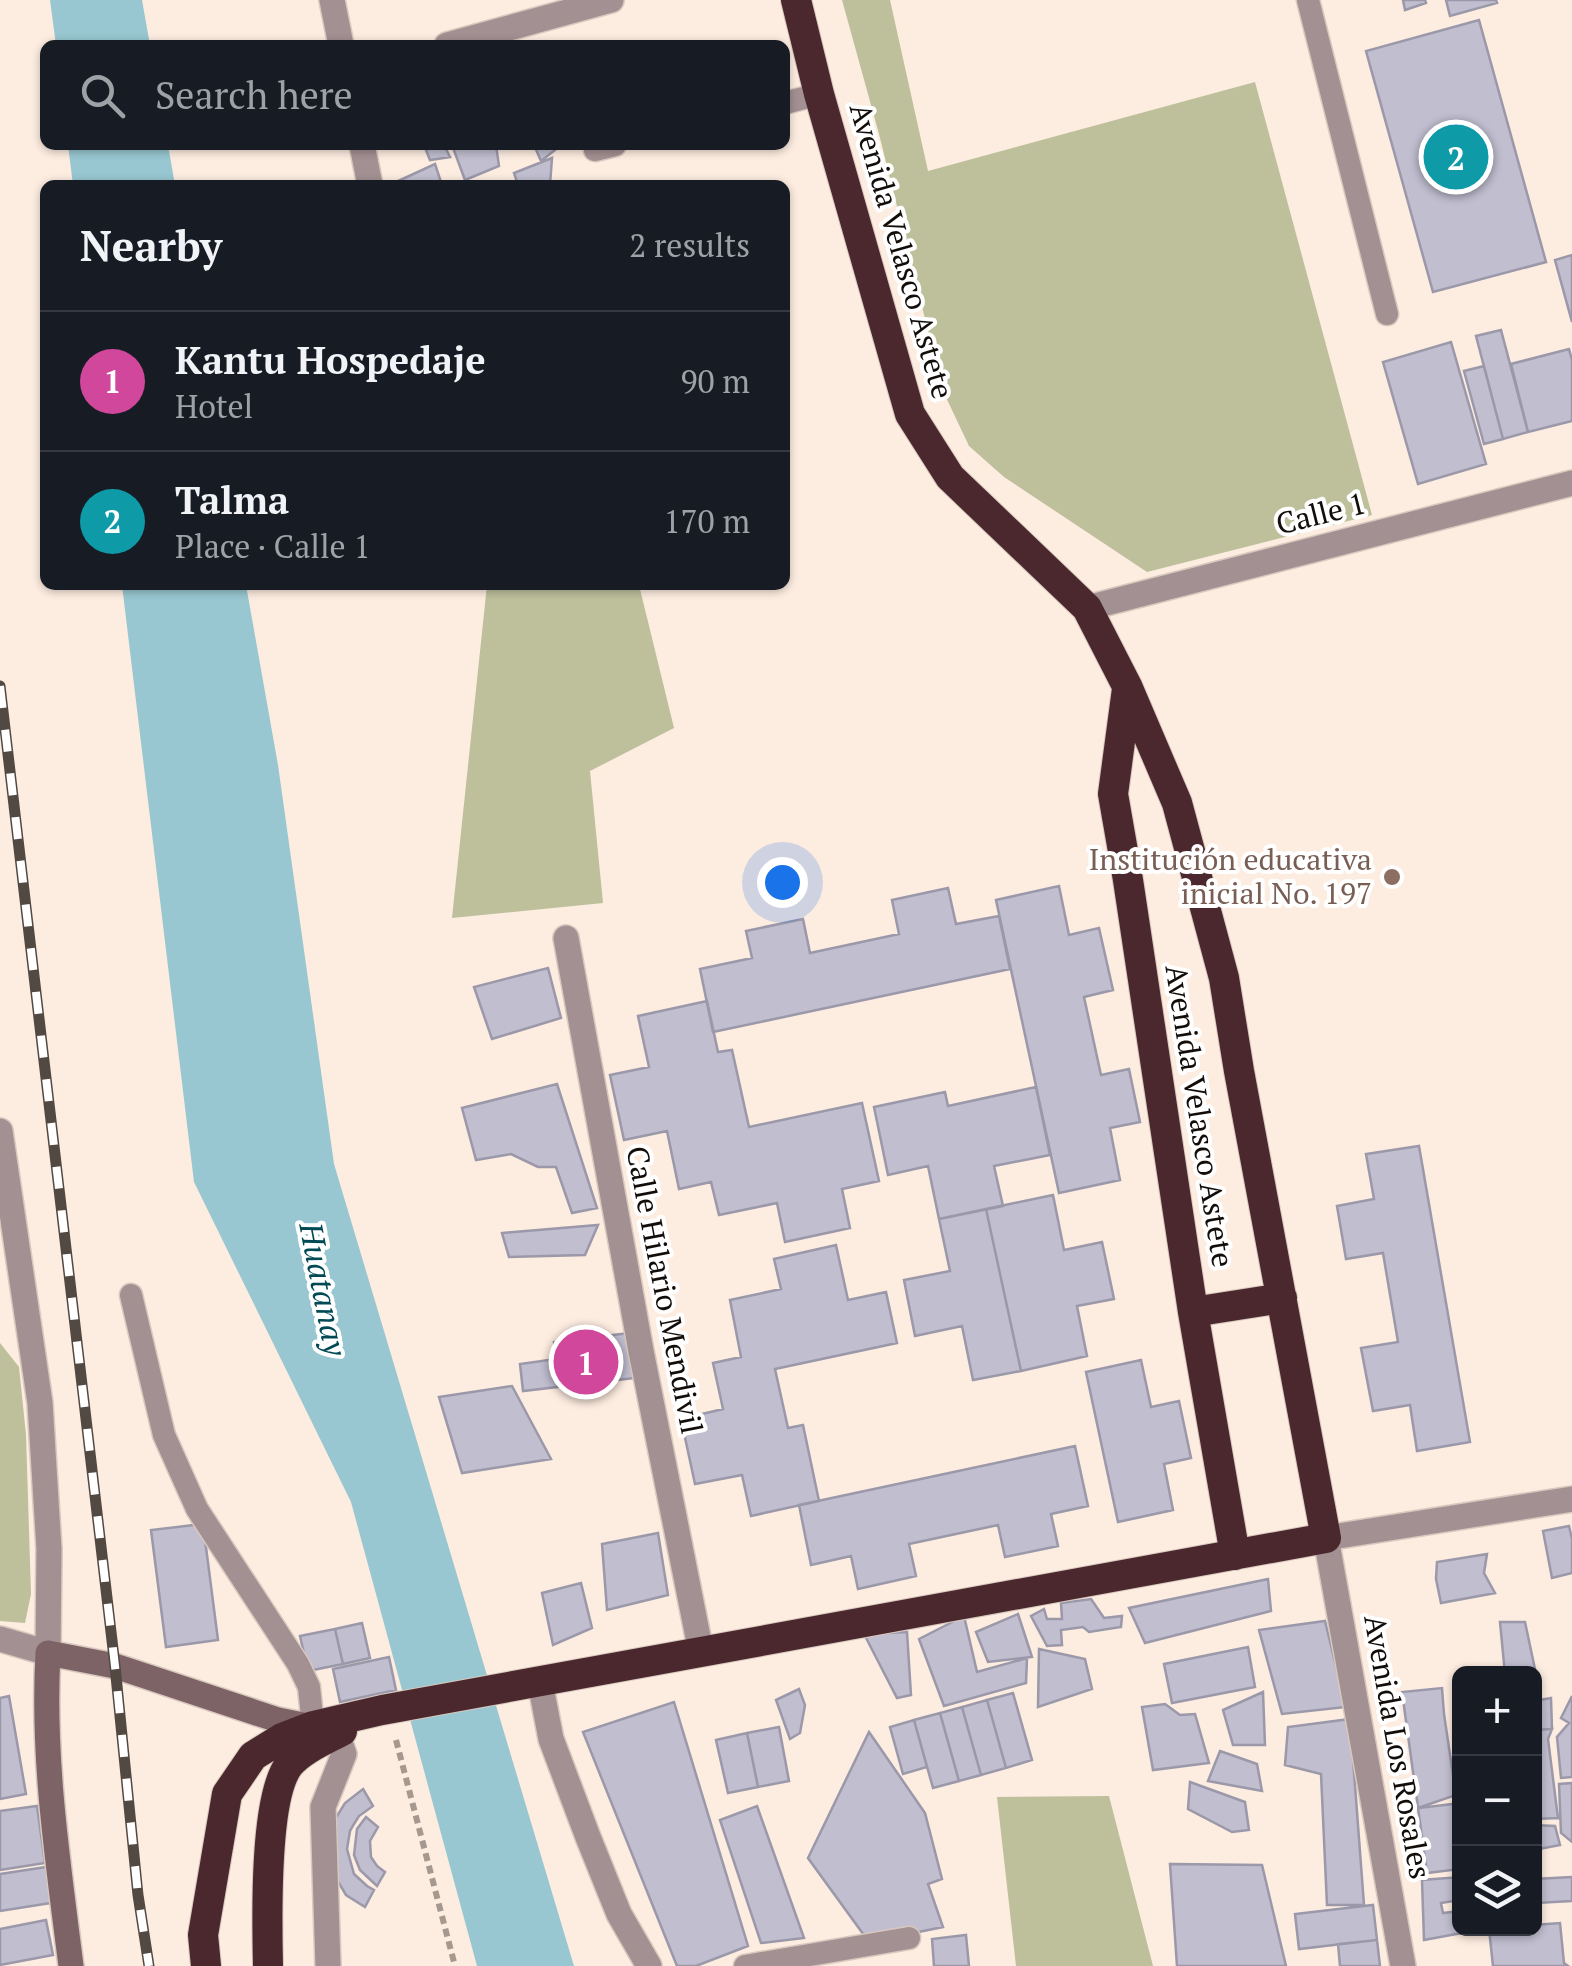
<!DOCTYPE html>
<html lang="en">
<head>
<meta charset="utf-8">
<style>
	body { margin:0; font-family:"PT Serif",serif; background:#20242c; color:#f1f3f6 }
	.controls { position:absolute; right:30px; bottom:30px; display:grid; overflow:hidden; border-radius:15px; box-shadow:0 2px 8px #0004 }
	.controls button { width:90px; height:90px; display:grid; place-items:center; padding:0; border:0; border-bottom:2px solid #363941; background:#171b24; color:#f1f3f6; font:50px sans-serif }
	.you { position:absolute; left:782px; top:882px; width:35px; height:35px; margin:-25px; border:8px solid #fff; border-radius:50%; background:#1a73e8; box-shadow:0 0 0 15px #1a73e833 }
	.badge { display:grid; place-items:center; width:65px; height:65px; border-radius:50%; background:#a9b696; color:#fff; font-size:32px; font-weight:700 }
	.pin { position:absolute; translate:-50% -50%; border:5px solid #fff; box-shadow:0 2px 10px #0006 }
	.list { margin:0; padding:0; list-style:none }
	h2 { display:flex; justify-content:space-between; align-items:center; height:130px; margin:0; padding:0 40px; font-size:42px }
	h2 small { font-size:32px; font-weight:400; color:#9ea1a6 }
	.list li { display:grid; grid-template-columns:65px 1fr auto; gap:30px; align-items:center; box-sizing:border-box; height:140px; padding:0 40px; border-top:2px solid #363941 }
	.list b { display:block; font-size:38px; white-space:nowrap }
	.list p { margin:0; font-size:32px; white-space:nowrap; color:#9ea1a6 }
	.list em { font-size:32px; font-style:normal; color:#9ea1a6 }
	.icon { flex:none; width:55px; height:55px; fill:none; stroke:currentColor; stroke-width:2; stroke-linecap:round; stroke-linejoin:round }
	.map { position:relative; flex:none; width:1572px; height:1966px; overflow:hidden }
	.search { position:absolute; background:#171b24; box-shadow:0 2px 8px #0004; left:40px; top:40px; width:750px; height:110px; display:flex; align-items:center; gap:25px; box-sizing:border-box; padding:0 35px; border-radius:15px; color:#9ea1a6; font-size:38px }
	.panel { position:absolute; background:#171b24; box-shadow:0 2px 8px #0004; left:40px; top:180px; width:750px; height:410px; border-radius:15px }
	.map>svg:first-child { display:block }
</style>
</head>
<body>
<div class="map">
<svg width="1572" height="1966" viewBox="0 0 1572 1966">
	<rect width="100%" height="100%" fill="#fdece0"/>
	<path fill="#bdc09b" d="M842 0H890L928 171 1255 82 1372 515 1147 572 1004 477 969 446 943 391 879 134Z
		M487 585H639L674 728 590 771 603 903 452 918Z
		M0 1343 19 1367 26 1435 31 1594 25 1623 0 1621Z
		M1109 1796 1153 1966H1016L997 1797Z"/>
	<path fill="#98c7d1" d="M50 0H142L150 45H56Z
		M68 145H168L175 185H73Z
		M122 585H246L278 765 334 1164 574 1966H477L351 1502 194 1182Z"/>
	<path fill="#c0becf" stroke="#9a98a9" stroke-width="2.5" d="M1403 0H1425L1426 3 1405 10Z
		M1446 0H1496L1497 3 1450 16Z
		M1479 20 1546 262 1433 292 1366 51Z
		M424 145H444L450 157 430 160Z
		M452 145H496L499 166 465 180Z
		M534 145H554L555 150 541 161Z
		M552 158 550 185H518L514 173Z
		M435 164 442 185H397L396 182Z
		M1572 255V322L1555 260Z
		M1501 330 1528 432 1503 439 1476 336Z
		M1451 342 1486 464 1418 484 1383 362Z
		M1569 349 1572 360V421L1528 432 1511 364Z
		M1484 366 1503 439 1484 444 1464 371Z
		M1059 886 1069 935 1099 928 1113 990 1084 997 1101 1075 1129 1069 1140 1122 1110 1128 1120 1180 1059 1193 996 900Z
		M948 888 956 924 999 916 1010 969 713 1032 700 969 752 958 746 931 803 919 810 953 899 934 892 900Z
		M548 968 561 1018 492 1039 474 987Z
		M707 1001 718 1052 732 1050 749 1127 862 1103 879 1181 842 1189 850 1228 785 1242 777 1203 719 1215 711 1182 679 1189 667 1131 624 1140 610 1075 649 1067 638 1016Z
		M557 1084 597 1208 572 1213 556 1167H538L511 1154 476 1160 462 1108Z
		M1036 1087 1050 1155 994 1166 1003 1206 939 1219 928 1166 888 1175 874 1107 945 1092 948 1106Z
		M1419 1146 1470 1442 1417 1451 1410 1405 1373 1411 1361 1348 1398 1342 1383 1253 1346 1259 1337 1206 1374 1199 1366 1154Z
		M1053 1195 1064 1250 1102 1242 1114 1299 1077 1306 1087 1356 1021 1371 986 1209Z
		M986 1209 1021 1371 973 1380 962 1326 915 1336 904 1280 950 1271 939 1219Z
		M598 1225 585 1255 509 1257 502 1233Z
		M836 1245 848 1300 886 1292 897 1343 775 1369 788 1428 803 1425 819 1501 751 1516 742 1475 695 1484 681 1419 723 1409 713 1363 741 1357 730 1300 781 1289 774 1259Z
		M630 1333 635 1378 523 1391 520 1364 556 1359 554 1342Z
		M1141 1360 1151 1407 1179 1401 1191 1458 1164 1464 1173 1510 1118 1522 1086 1372Z
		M512 1386 551 1459 462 1473 439 1397Z
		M1075 1446 1088 1506 1051 1514 1058 1546 1005 1557 998 1525 909 1544 916 1576 858 1589 851 1556 811 1565 799 1505Z
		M203 1524 218 1640 166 1647 151 1530Z
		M1569 1526 1572 1539V1573L1552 1578 1543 1531Z
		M658 1533 668 1595 607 1610 602 1544Z
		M1487 1554 1484 1573 1495 1593 1441 1603 1436 1579 1437 1562Z
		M1268 1579 1271 1611 1145 1643 1129 1608Z
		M581 1583 592 1628 553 1645 542 1593Z
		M1091 1599 1104 1618 1122 1616 1121 1627 1089 1632 1083 1627 1061 1630 1062 1645 1047 1646 1031 1616 1044 1609 1047 1619H1062L1061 1603Z
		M1018 1614 1032 1657 988 1662 976 1632Z
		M964 1616 977 1672 1027 1658 1026 1683 944 1706 919 1639Z
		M1325 1621 1346 1707 1282 1714 1259 1630Z
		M1500 1622H1525L1539 1688 1534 1689V1674H1505Z
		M362 1623 370 1658 343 1664 335 1629Z
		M335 1629 343 1664 308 1671 300 1636Z
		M907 1632 911 1695 897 1698 864 1634Z
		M1248 1647 1255 1687 1172 1703 1164 1664Z
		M1039 1649 1085 1659 1092 1689 1038 1707Z
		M389 1657 396 1690 340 1702 333 1669Z
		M1442 1688 1444 1714 1456 1795 1418 1808 1402 1692Z
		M799 1689 805 1705 800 1733 790 1739 776 1700Z
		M1263 1692 1265 1745H1233L1223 1710Z
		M1013 1693 1032 1760 1006 1768 987 1700Z
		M9 1696 26 1794 0 1799V1698Z
		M1572 1696V1777L1561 1778 1557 1737 1569 1723 1561 1718Z
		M1551 1698 1552 1729 1534 1730V1701Z
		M987 1700 1006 1768 981 1775 962 1707Z
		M674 1702 748 1946 696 1966H677L583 1732Z
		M1165 1704 1180 1715 1195 1714 1209 1763 1153 1770 1142 1707Z
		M962 1707 981 1775 959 1781 940 1713Z
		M940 1713 959 1781 933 1788 914 1720Z
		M1350 1719 1364 1905H1327L1321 1774 1285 1765 1288 1727Z
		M914 1720 927 1767 903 1774 890 1727Z
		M779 1727 789 1781 758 1787 747 1733Z
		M1552 1729 1548 1739 1558 1818 1534 1819V1730Z
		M869 1732 925 1813 942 1879 928 1884 943 1927 869 1942 808 1858Z
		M747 1733 758 1787 728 1793 716 1740Z
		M1220 1751 1257 1764 1262 1791 1208 1781Z
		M1190 1782 1245 1802 1249 1830 1232 1832 1188 1809Z
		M1572 1783V1842L1561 1833 1559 1784Z
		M363 1789 373 1806 359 1816 354 1824 350 1831 347 1849 354 1874 367 1886 374 1890 365 1907 346 1895 333 1873 332 1824 345 1803Z
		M1453 1804 1460 1847V1869L1427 1873 1418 1808Z
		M37 1806 45 1863 0 1870V1811Z
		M757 1806 804 1938 761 1943 720 1820Z
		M366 1817 378 1827 370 1841 371 1857 377 1866 385 1872 377 1886 360 1870 354 1855 357 1829Z
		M1534 1825 1555 1826 1560 1845 1534 1850Z
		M1170 1864 1262 1865 1286 1966H1177Z
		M46 1867 51 1903 0 1911V1874Z
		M1460 1877V1900L1441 1903 1443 1913 1460 1911V1928H1489L1424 1940 1422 1880Z
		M1572 1877V1901L1537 1903 1535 1879Z
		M1373 1905 1377 1940 1299 1949 1295 1914Z
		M46 1920 53 1955 0 1965V1929Z
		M1560 1923 1564 1963 1568 1966H1493L1489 1929 1534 1928V1925Z
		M966 1935 969 1966H934L932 1939Z
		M1377 1940 1380 1966H1340L1338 1944Z"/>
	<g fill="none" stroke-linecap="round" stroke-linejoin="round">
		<g stroke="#d8c8be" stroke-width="25">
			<path id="lane" d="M1308 0 1387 314
				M785 103 819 94
				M595 150 615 145
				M131 1295 164 1435 197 1509 298 1664 309 1687 313 1726
				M745 1966 909 1938"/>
		</g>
		<g stroke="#d8c8be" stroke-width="28">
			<path id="street" d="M332 0 341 45
				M447 45 611 0
				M362 145 370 185
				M1087 608 1572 483
				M566 938 641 1351 701 1652
				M0 1131 40 1403 49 1549 48 1653 0 1639
				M540 1682 551 1739 588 1837 619 1914 649 1966
				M328 1966 323 1807 344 1754 337 1734
				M1403 1966 1326 1538 1572 1499"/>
		</g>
		<g stroke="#d8c8be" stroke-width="28">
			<path id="secondary" d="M71 1966C58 1862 42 1758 48 1653L115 1666 278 1720 318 1728"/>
		</g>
		<g stroke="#d8c8be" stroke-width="32">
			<path id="highway" d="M1127 689 1113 794 1128 880 1193 1312 1235 1555
				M1193 1312 1282 1298
				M206 1966 203 1935 227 1794 253 1756 282 1738 313 1726 382 1710 1326 1538 1239 1071 1224 978 1177 803 1127 686 1087 608 950 477 910 414 819 94 796 0
				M268 1966C267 1922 264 1798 289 1765 301 1750 325 1740 342 1731"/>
		</g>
		<path stroke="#a5988f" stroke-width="6" stroke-dasharray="8 5" stroke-linecap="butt" d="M396 1740 455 1966"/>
		<use href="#lane" stroke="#a39092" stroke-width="22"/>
		<use href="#street" stroke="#a39092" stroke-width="25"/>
		<use href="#secondary" stroke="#7d6266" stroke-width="25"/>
		<use href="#highway" stroke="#4a282e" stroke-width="30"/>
		<g stroke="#524943" stroke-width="11">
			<path id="rail" d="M0 686 115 1666 138 1895 149 1966"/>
		</g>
		<use href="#rail" stroke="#fff" stroke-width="8" stroke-dasharray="22" stroke-linecap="butt"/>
	</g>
	<circle fill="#8d6e63" stroke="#fff" stroke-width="4" cx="1392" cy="877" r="10"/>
	<g text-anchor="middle" stroke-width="8" stroke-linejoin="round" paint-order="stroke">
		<g font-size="30" fill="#130d0a" stroke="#fff">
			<text transform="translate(901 251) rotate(74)" y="10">Avenida Velasco Astete</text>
			<text transform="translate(1321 514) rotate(-14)" y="10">Calle 1</text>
			<text transform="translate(1199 1116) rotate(81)" y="10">Avenida Velasco Astete</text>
			<text transform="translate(664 1290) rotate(79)" y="10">Calle Hilario Mendivil</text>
			<text transform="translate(1397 1747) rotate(80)" y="10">Avenida Los Rosales</text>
		</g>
		<g font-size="30" fill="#785e54" stroke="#fff" text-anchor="end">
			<text x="1372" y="870">Institución educativa<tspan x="1372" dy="34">inicial No. 197</tspan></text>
		</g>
		<g font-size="32" font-style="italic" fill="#014954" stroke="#fff">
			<text transform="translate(323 1289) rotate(79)" y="11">Huatanay</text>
		</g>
	</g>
</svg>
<div class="controls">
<button>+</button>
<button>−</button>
<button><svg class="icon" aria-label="layers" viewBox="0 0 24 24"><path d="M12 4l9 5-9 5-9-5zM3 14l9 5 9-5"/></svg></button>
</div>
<div class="you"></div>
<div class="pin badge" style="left:586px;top:1362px;background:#d1479c">1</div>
<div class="pin badge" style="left:1456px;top:157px;background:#0f9aa8">2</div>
<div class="search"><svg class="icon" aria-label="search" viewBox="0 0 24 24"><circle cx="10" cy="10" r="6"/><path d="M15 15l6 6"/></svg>Search here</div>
<section class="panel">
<h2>Nearby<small>2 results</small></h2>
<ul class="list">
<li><span class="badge" style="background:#d1479c">1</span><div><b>Kantu Hospedaje</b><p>Hotel</p></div><em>90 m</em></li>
<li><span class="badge" style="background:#0f9aa8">2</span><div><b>Talma</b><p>Place · Calle 1</p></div><em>170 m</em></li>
</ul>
</section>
</div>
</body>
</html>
